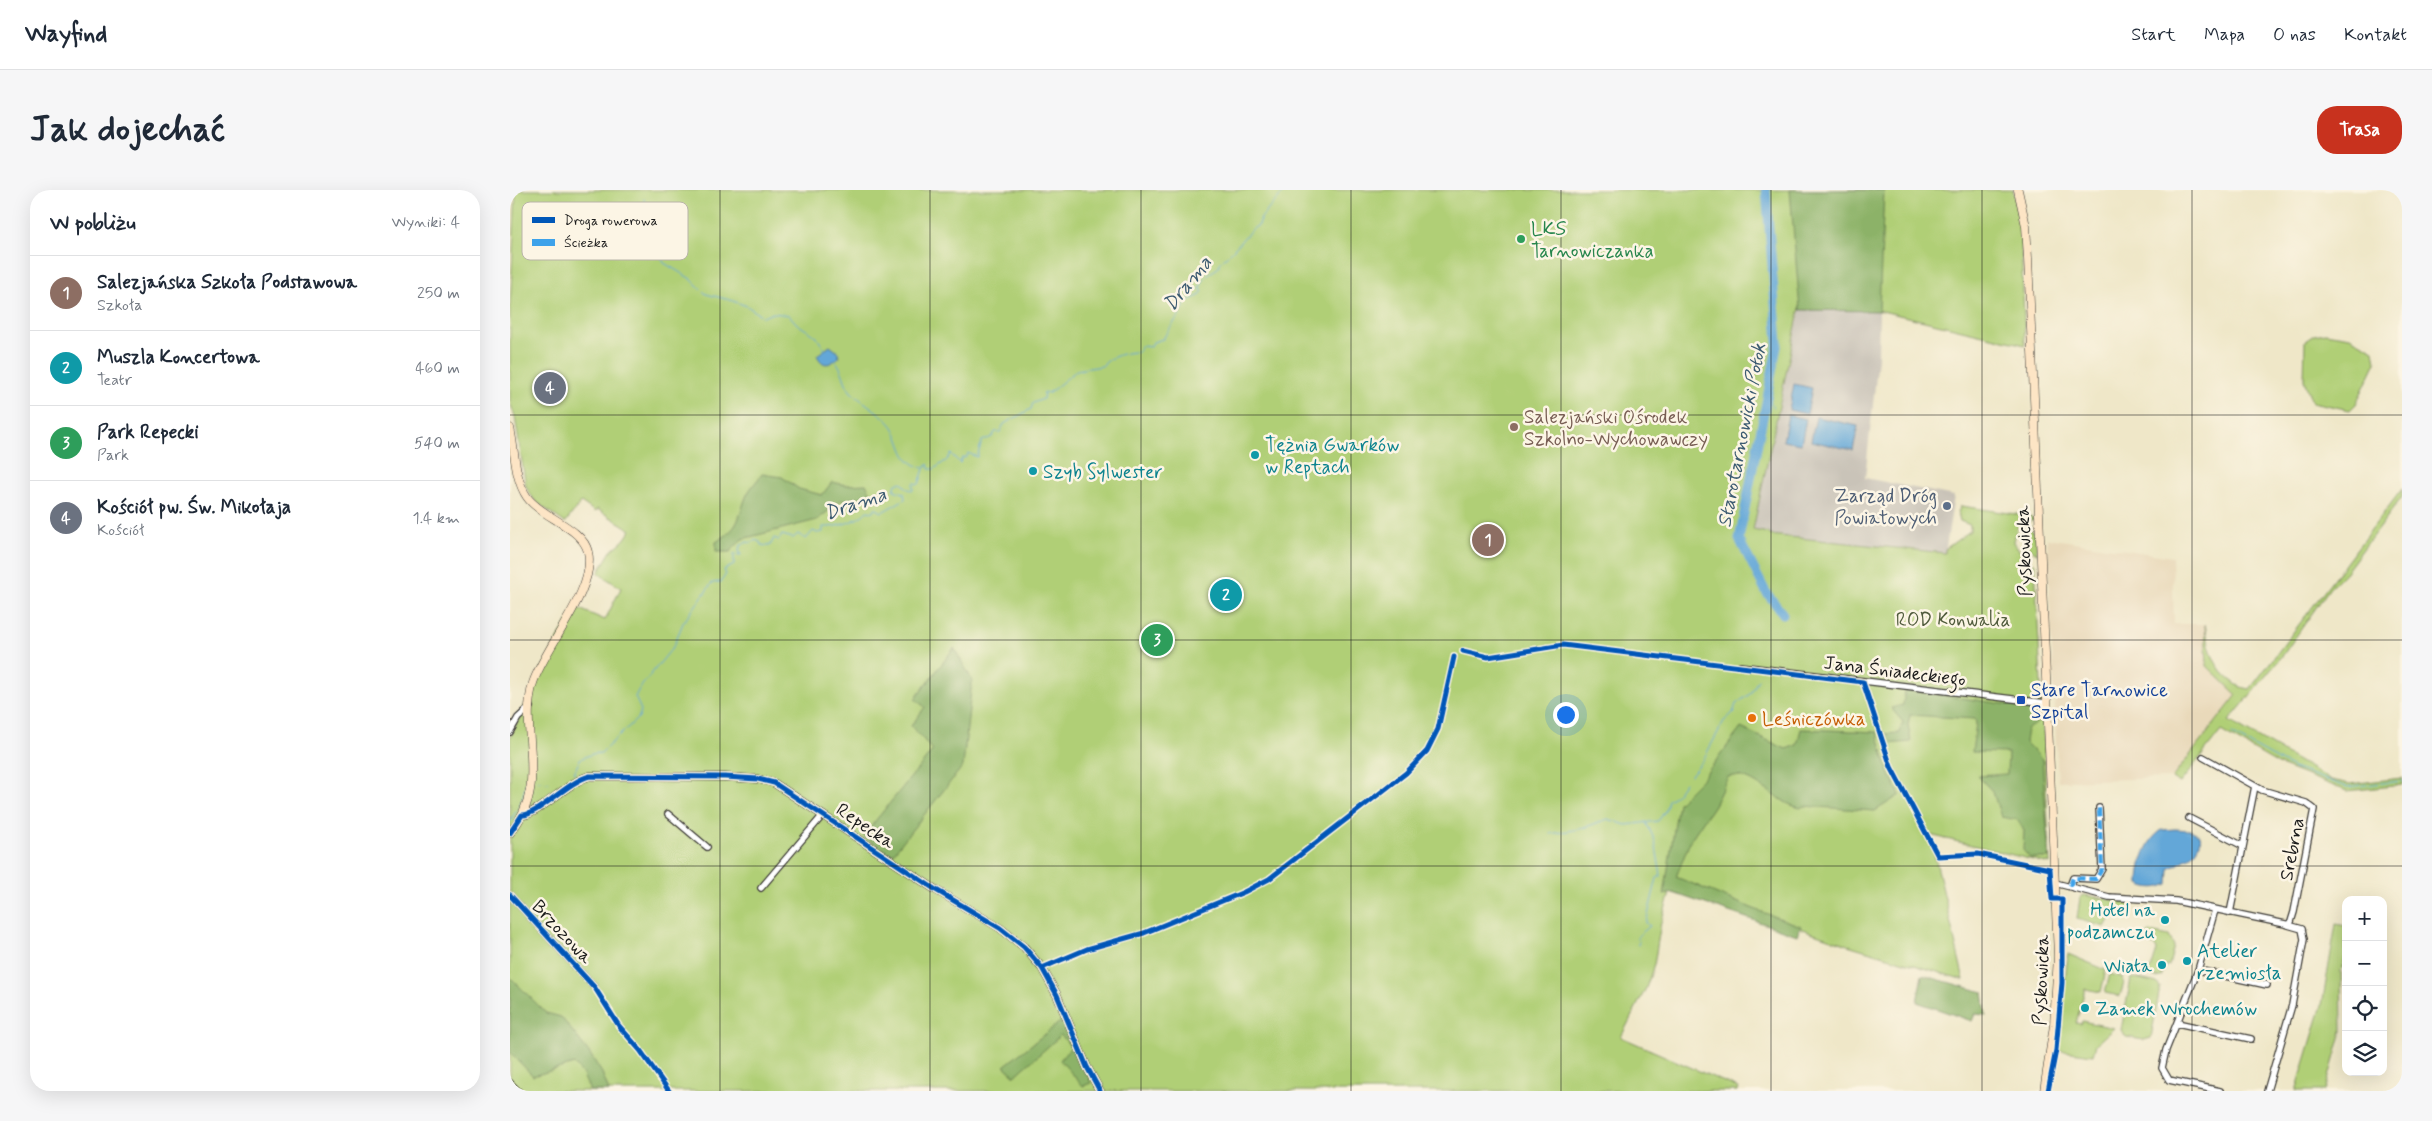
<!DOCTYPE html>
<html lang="pl">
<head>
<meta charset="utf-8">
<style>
	body { margin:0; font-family:Mynerve,sans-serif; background:#f6f6f7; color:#1f2937 }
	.controls { position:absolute; right:15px; bottom:15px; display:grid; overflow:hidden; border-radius:10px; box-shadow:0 5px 20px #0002 }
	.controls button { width:45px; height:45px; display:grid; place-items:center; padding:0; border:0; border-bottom:1px solid #e0e1e3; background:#fff; color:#1f2937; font:25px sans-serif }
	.you { position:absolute; left:1055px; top:524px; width:18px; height:18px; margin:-12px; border:4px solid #fff; border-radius:50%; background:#1a73e8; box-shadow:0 0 0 8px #1a73e833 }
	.badge { display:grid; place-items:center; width:32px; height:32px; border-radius:50%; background:#c8321e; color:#fff; font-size:16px; font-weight:700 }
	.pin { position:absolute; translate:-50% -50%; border:2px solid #fff; box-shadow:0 1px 5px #0006 }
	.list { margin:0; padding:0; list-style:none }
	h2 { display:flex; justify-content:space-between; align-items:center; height:65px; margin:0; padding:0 20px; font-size:21px }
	h2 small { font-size:16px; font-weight:400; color:#747a83 }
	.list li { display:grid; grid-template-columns:32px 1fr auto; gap:15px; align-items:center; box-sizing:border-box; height:75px; padding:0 20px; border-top:1px solid #e0e1e3 }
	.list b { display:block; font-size:19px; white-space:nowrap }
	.list p { margin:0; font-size:16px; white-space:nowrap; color:#747a83 }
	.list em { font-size:16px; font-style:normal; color:#747a83 }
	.icon { flex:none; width:28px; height:28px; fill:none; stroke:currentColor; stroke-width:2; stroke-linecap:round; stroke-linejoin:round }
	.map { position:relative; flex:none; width:1892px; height:901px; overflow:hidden; border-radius:20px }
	header { display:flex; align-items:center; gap:30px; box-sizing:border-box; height:70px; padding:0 25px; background:#fff; border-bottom:1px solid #e0e1e3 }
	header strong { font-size:24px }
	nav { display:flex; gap:28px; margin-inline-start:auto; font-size:18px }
	.intro { display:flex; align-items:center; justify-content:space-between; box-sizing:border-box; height:120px; padding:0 30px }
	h1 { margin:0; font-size:35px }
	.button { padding:12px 22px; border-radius:20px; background:#c8321e; color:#fff; font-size:18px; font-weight:700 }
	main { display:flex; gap:30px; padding:0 30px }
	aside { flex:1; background:#fff; border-radius:20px; box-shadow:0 5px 20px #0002 }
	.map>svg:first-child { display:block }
</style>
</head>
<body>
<header>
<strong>Wayfind</strong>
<nav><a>Start</a><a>Mapa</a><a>O nas</a><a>Kontakt</a></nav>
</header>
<div class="intro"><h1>Jak dojechać</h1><a class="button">Trasa</a></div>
<main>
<aside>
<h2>W pobliżu<small>Wyniki: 4</small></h2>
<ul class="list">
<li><span class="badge" style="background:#8d6e63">1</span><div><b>Salezjańska Szkoła Podstawowa</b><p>Szkoła</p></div><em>250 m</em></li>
<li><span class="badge" style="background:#0f9aa8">2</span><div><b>Muszla Koncertowa</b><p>Teatr</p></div><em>460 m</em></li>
<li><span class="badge" style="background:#2e9e5b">3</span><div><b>Park Repecki</b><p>Park</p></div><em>540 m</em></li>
<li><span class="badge" style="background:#6b7280">4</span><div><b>Kościół pw. Św. Mikołaja</b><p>Kościół</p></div><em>1.4 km</em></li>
</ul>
</aside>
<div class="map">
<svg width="1892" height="901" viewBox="0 0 1892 901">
	<rect width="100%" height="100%" fill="#fcf5e5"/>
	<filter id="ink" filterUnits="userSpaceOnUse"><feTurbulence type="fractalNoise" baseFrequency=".02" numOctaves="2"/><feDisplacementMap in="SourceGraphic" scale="10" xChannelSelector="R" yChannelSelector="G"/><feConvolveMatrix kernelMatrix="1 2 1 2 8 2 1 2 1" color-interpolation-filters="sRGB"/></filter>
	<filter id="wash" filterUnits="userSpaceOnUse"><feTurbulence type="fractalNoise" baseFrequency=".0096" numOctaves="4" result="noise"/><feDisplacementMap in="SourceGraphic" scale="20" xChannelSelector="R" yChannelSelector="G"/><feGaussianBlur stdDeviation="1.12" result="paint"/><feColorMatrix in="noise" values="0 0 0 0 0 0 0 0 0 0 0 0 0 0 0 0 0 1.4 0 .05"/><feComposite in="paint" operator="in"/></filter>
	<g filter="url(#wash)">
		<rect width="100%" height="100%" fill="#efe7c8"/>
		<path fill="#e9d9ba" d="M1537 348 1662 367 1664 434H1695L1697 476 1727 505 1662 588 1548 591Z"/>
		<path fill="#c9c3b8" d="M1290 120 1369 121 1368 168 1355 288 1444 306 1435 363 1242 343Z"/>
		<path fill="#b0cf76" stroke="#667649" d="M6 0H1503L1514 50 1511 49 1515 155 1368 120 1290 117 1243 340 1258 343 1260 345 1435 363V359L1460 341V335L1450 331 1448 322 1451 316 1519 326 1525 330C1507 332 1507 335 1504 352L1513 366 1525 374 1540 674 1420 645 1454 790 1341 756 1163 694 1151 732 1144 775 1136 798 1111 847 1228 898 1227 901H0V548L29 484 65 417 95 430 111 398 88 383 101 361 114 350 121 340 87 319 85 322 71 312 55 333 25 311 16 297 5 227 0 212V120Z
			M1815 143 1840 147 1864 160 1866 172 1846 214 1840 220 1802 212 1794 190 1795 151 1804 145Z
			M1892 299V307L1835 383 1819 399 1773 465 1719 531 1821 590 1840 594 1892 588V595L1837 601 1770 575 1711 541 1670 593 1662 588 1727 505 1697 476 1695 434C1699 457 1702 476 1722 491 1728 496 1731 498 1740 499Z
			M1518 338 1526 343 1527 364 1512 350 1514 340Z
			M1574 705 1620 713 1622 723 1620 725 1613 723 1600 728 1595 737 1567 729 1570 708Z
			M1826 734 1836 736V766L1831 781 1832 841 1815 901H1786L1812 815Z
			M1640 742 1659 746 1664 756 1659 776 1656 775 1651 787 1646 788 1621 781 1622 777 1636 781 1641 779 1647 760 1645 756 1634 753 1637 744Z
			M1558 764 1596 780 1591 802 1575 799 1566 833 1571 834 1572 831 1604 838 1586 854 1583 865 1547 860Z
			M1600 784 1612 787 1614 793 1610 806 1595 803Z
			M1625 788 1647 793 1650 797 1641 848 1634 850 1616 847 1611 840 1621 789Z"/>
		<path fill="#8cb267" stroke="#546742" d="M1280 0H1374L1369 121 1290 120Z
			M252 284 272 287 289 299 312 305 322 292 336 295 356 294 362 305 331 311 307 330 232 349 220 362H206V352C230 337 227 331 236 307 239 299 247 291 252 284Z
			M444 458 462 490 453 576 382 665 353 646 423 560 401 536 415 517 405 509Z
			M1395 500 1522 518 1530 522 1532 530 1517 539 1515 552 1532 569 1539 668H1520L1513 660 1514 641 1508 630 1491 627 1483 602 1468 586 1497 584 1498 563 1462 562 1466 533 1465 529 1400 525 1398 534 1401 552 1376 554 1373 544 1390 543 1393 532 1381 518 1393 515Z
			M1231 538 1276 559 1287 555 1291 539 1367 542 1378 581 1390 605 1365 621 1294 616 1290 618C1284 616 1277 614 1272 610 1257 602 1236 581 1218 587L1204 615 1181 649 1166 687 1244 719 1291 736 1287 745 1163 703 1154 705 1168 613 1192 589Z
			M1412 785 1473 802 1476 825 1465 824 1462 831 1407 812Z
			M0 787 36 823 51 827 78 861 92 883 99 901H80L72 883 64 874 23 886 0 862Z
			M554 829 581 893 573 896 550 870 561 857 551 845 505 886 494 876Z"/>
		<path fill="#63a7d8" stroke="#40627a" d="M320 156 328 162 329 167C320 175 313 178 307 165Z
			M1284 194 1302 198 1297 224 1279 220Z
			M1278 225 1296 229 1291 254 1273 251Z
			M1306 227 1348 236 1343 260 1301 251Z
			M1665 639 1680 640 1690 645C1694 663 1671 672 1659 679L1658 694C1649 699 1638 699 1629 694 1629 675 1635 651 1652 640Z"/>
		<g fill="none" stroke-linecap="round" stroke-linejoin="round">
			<path stroke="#63a7d8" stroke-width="1" d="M134 9 141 49 154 73 181 89 196 104 220 110 237 116 253 127 263 123 279 125 287 134 306 146 315 160
				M720 63C730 54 737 41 749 35L751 28 775 0
				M325 170C334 180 333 192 341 202 352 212 375 225 383 237 394 255 390 271 413 278
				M1257 208 1264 217
				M1722 544 1783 578 1837 597 1892 591
				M64 583 70 569 82 564 91 563 129 527 131 520 125 507 129 499 163 457 173 433 202 393 211 392 216 384 214 380 224 375V364L231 365 229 361 230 356 237 352 242 353 245 350 250 352 251 355 260 356 264 348 269 350 272 345 283 348 288 344 296 349 303 341 307 343 313 342V337C325 338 349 331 357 321L363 322 365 318 372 322 395 309 394 303 384 300 386 294 391 292 398 299 403 300V293L409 294 414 279 418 274 419 279H424L437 270 441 264 450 273 452 268 457 267 458 263 467 267 472 251 482 247 485 242H490L494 234 521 219 523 213 533 209 534 202 539 203 567 180 592 176C601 166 615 162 628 162L631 156 641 157 643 152 653 149C659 138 674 121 676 111L689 106 693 101 690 99C692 89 699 83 708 78L711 71 718 65
				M1181 585 1193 570 1214 531 1223 523 1226 514 1240 504 1248 490
				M28 591 39 592
				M53 593H54
				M0 632 12 610 17 590
				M1040 644 1070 639 1098 629 1116 635 1148 631 1155 621 1158 610 1165 606 1175 592
				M1128 749V746L1140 736 1136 733 1147 688 1151 686 1145 651 1136 632
				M1128 755 1129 751"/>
			<path stroke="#63a7d8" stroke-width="9" d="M1256 0 1268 152 1229 349 1256 402 1273 424"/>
		</g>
	</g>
	<g filter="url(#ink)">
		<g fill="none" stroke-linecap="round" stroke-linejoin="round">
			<g stroke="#3c3a36" stroke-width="8">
				<path id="street" d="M1230 476 1536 513
					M0 542 8 528 20 517
					M158 624 197 657
					M1679 628 1733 656
					M1545 693 1599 707 1666 711 1780 735 1784 722 1804 619 1796 613 1752 600 1693 567
					M1560 696 1563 688 1586 689 1592 679 1589 618
					M251 698 313 625
					M0 705 85 798
					M1705 720 1688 780 1656 860 1652 878 1659 890 1710 901
					M1720 723 1745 596
					M1688 780 1757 795
					M1667 833 1741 849
					M0 893 8 901
					M1757 901 1782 815 1794 749 1792 739 1778 735"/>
			</g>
			<g stroke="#3c3a36" stroke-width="9">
				<path id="secondary" d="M1508 0 1516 36 1518 68 1548 766 1544 835 1534 901
					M0 238C5 260 4 288 17 307 31 327 73 338 78 362 87 398 34 458 23 493 8 544 41 594 0 643
					M12 625C27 626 58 591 80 586L215 587 248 589 264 593 426 700 490 738 514 757 532 778 547 805 577 877 590 901"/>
			</g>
			<use href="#street" stroke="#fff" stroke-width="5.5"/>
			<use href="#secondary" stroke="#fde5c5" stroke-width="8"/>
			<path stroke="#3da2ea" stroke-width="4" stroke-dasharray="8 4" stroke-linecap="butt" d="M1560 696 1563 688 1586 689 1592 679 1589 618"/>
			<g stroke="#fcf5e5" stroke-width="8">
				<path id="cycleway" d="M953 461 978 467 1053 455 1353 492 1381 577 1428 666 1468 664 1540 679 1542 709H1552V793L1546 860 1538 901
					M0 643 12 625C27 626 58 591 80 586L215 587 248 589 264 593 426 700 490 738 514 757 532 778 547 805 577 877 590 901
					M0 705 85 798 109 836 130 860 159 901
					M532 778 577 759 634 743 734 702 759 689 896 583 917 561 928 539 944 467"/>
			</g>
			<use href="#cycleway" stroke="#0057b8" stroke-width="5"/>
		</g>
	</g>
	<path fill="none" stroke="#1c1c1c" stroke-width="1" stroke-opacity="0.55" d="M210 0V901M420 0V901M631 0V901M841 0V901M1051 0V901M1261 0V901M1472 0V901M1682 0V901M0 225H1892M0 450H1892M0 676H1892"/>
	<circle fill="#2e9e5b" stroke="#fcf5e5" stroke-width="2" cx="1011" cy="49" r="5"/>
	<circle fill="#8d6e63" stroke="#fcf5e5" stroke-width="2" cx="1004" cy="237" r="5"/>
	<g fill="#0f9aa8" stroke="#fcf5e5" stroke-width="2">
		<circle cx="745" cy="265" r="5"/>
		<circle cx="523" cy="281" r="5"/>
		<circle cx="1655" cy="730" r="5"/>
		<circle cx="1677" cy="771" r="5"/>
		<circle cx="1652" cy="775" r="5"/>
		<circle cx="1575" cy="818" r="5"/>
	</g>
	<circle fill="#5c6f8a" stroke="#fcf5e5" stroke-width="2" cx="1437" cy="316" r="5"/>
	<rect fill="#1a4fb4" stroke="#fcf5e5" stroke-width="2" x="1506" y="505" width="10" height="10" rx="2.5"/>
	<circle fill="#e8710a" stroke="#fcf5e5" stroke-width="2" cx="1242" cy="528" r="5"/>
	<g text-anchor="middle" stroke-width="5" stroke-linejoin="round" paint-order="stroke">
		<g font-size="19" fill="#27864d" stroke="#fcf5e5" text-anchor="start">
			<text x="1021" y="45">LKS<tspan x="1021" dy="22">Tarnowiczanka</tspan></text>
		</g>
		<g font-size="19" fill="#785e54" stroke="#fcf5e5" text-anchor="start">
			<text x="1014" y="233">Salezjański Ośrodek<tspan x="1014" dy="22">Szkolno-Wychowawczy</tspan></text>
		</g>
		<g font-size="19" fill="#0d838f" stroke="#fcf5e5" text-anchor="start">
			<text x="755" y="261">Tężnia Gwarków<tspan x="755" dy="22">w Reptach</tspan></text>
			<text x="533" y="288">Szyb Sylwester</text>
			<text x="1645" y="726" text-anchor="end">Hotel na<tspan x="1645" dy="22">podzamczu</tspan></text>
			<text x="1687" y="767">Atelier<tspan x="1687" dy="22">rzemiosła</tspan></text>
			<text x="1642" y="782" text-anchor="end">Wiata</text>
			<text x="1585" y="825">Zamek Wrochemów</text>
		</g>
		<g font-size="19" fill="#4e5e75" stroke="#fcf5e5" text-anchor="end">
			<text x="1427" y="312">Zarząd Dróg<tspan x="1427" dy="22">Powiatowych</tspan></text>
		</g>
		<g font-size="19" fill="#1c1c1c" stroke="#fcf5e5">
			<text transform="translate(1513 361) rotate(-92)" y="7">Pyskowicka</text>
			<text transform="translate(1385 480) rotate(7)" y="7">Jana Śniadeckiego</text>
			<text transform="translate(356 635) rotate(34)" y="7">Repecka</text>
			<text transform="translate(1781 659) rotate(-79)" y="7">Srebrna</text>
			<text transform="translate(53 741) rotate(47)" y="7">Brzozowa</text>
			<text transform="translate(1530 790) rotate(-88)" y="7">Pyskowicka</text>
		</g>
		<g font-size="19" fill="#505b3c" stroke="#fcf5e5">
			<text x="1443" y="436">ROD Konwalia</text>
		</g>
		<g font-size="19" fill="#164399" stroke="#fcf5e5" text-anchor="start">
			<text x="1521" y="506">Stare Tarnowice<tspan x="1521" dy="22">Szpital</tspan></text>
		</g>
		<g font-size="19" fill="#c56008" stroke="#fcf5e5" text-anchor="start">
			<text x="1252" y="535">Leśniczówka</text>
		</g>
		<g font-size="20" font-style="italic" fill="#3c5b71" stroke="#fcf5e5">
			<text transform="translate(677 93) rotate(-51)" y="7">Drama</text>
			<text transform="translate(1231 245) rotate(-79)" y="7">Starotarnowicki Potok</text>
			<text transform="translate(345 313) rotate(-19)" y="7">Drama</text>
		</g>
	</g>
	<rect x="12" y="12" width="166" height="58" rx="8" fill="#fcf5e5" stroke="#b9b4a9" stroke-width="1"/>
	<rect x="22" y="27" width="23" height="6" fill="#0057b8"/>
	<rect x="22" y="49" width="23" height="7" fill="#3da2ea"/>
	<g font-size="14" fill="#1c1c1c">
		<text x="54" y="35">Droga rowerowa</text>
		<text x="54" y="57">Ścieżka</text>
	</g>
</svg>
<div class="controls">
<button>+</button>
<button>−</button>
<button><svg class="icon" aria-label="locate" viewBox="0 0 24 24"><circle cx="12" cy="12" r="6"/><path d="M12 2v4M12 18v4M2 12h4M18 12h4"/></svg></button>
<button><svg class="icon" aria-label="layers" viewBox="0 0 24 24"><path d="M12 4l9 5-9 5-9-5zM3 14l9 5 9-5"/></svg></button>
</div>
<div class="you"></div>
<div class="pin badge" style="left:978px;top:350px;background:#8d6e63">1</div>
<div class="pin badge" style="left:716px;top:405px;background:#0f9aa8">2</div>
<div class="pin badge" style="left:647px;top:450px;background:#2e9e5b">3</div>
<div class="pin badge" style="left:40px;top:198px;background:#6b7280">4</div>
</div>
</main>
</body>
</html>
